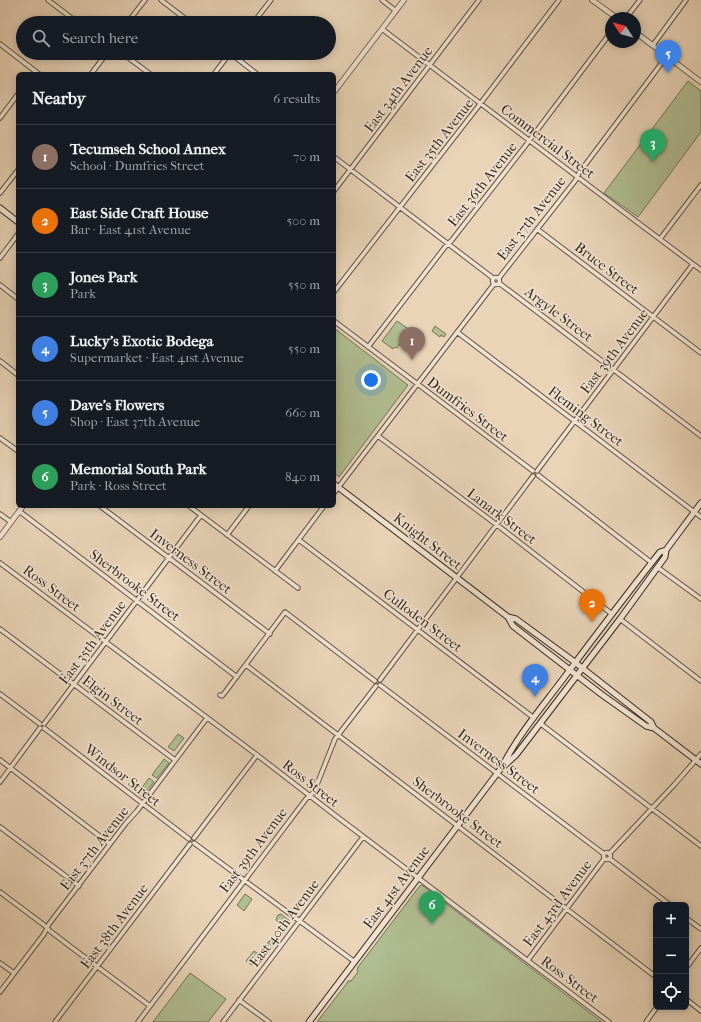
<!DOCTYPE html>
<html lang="en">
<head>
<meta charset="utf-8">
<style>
	body { margin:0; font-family:"IM FELL French Canon",serif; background:#20242c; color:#f1f3f6 }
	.controls { position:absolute; right:12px; bottom:12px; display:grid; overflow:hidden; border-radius:6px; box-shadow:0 2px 10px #0003 }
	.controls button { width:36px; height:36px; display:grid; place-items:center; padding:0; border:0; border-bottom:1px solid #363941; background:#171b24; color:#f1f3f6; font:20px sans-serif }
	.compass { position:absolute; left:605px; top:12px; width:36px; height:36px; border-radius:50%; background:#171b24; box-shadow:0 2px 10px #0003; rotate:306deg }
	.you { position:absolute; left:371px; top:380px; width:14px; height:14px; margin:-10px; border:3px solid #fff; border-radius:50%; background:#1a73e8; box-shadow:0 0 0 6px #1a73e833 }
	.badge { display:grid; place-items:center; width:26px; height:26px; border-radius:50%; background:#0f766e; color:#fff; font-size:13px; font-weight:700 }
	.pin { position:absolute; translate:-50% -33px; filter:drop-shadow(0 1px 2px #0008) }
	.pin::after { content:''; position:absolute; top:21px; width:14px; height:12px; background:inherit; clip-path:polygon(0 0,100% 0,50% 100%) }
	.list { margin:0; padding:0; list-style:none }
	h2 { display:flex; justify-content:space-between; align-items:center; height:52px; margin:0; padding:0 16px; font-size:17px }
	h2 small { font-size:13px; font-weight:400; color:#9ea1a6 }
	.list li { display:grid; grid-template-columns:26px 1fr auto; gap:12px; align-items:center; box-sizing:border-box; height:64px; padding:0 16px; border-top:1px solid #363941 }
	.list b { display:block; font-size:15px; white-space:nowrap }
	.list p { margin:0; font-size:13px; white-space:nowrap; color:#9ea1a6 }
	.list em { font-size:13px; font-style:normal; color:#9ea1a6 }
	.icon { flex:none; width:22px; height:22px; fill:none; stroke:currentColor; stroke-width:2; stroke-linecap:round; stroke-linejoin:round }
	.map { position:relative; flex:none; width:701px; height:1022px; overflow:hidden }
	.search { position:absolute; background:#171b24; box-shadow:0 2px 10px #0003; left:16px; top:16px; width:320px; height:44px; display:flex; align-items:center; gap:10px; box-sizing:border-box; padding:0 14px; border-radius:22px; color:#9ea1a6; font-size:15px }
	.panel { position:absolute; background:#171b24; box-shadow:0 2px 10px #0003; left:16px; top:72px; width:320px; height:436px; border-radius:6px }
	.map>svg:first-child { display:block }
</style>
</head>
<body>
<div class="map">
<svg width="701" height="1022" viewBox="0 0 701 1022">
	<rect width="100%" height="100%" fill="#e9d4b8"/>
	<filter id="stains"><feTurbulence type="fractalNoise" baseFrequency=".005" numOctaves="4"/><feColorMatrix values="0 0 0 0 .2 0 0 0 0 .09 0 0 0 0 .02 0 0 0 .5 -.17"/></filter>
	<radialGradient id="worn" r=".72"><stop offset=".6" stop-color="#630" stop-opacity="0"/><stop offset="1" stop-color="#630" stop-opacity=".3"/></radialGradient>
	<path fill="#b1be93" stroke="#737458" d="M688 81 701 91V132L638 217 604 193Z
		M397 321 410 330 397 348 395 347 393 349 382 341Z
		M435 326 446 334 444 337 441 335 440 337 432 331Z
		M334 328 408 385 339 477 334 473Z
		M178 734 184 738 174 751 168 747Z
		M164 759 169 763 157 778 152 775Z
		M149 778 154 782 143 796 142 797 138 793Z
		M421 885 423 886 602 1022H317L347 983 348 981H351L358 972 357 970 358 967 419 887Z
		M245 894 252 899 244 911 237 905Z
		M281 914 291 922 282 934 278 931 284 923 282 921 279 923 276 920 277 917 278 915Z
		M269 941H271L274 944 267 954 262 951Z
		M254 951 260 955 252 965 246 961Z
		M190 973 226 999 208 1022H153Z"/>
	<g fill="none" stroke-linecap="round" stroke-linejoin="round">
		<g stroke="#625444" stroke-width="5.5">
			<path id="minor" d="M48 0 78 23
				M161 0 191 23
				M382 0 396 11
				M626 18 640 0
				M127 23 145 0
				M253 23 271 0
				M382 29 637 222 701 270
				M0 44 39 74
				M653 45 686 0
				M122 53 150 74
				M230 53 257 74
				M91 74 107 53
				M214 74 230 53
				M0 118 18 94
				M334 157 493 278
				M334 191 479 0
				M0 193 18 170
				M537 229 701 353
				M660 239 701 185
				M0 258 18 234
				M492.5 281a3.5 3.5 0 1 1 7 0a3.5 3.5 0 1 1-7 0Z
				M499 278 575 181 579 173 667 56
				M499 283 701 436
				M0 285 18 299
				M334 292 477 108 559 0
				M334 321 533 471
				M457 332 701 517
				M368 347 445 247 452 240 526 145 611 32
				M0 361 18 375
				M378 436 497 525 612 614
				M0 438 18 451
				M537 471 693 264
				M538 475 652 563
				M334 493 494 284
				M100 506 270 634
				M189 506 298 588
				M19 511 237 677
				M0 514 11 522
				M227 535 249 506
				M299 540 534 718
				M0 563 257 755 336 816 609 1022
				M657 567 701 599
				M275 571 324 506
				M620 619 701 681
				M0 629 175 760
				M246 665 656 977
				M380 680 533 476
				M380 685 604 854
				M0 694 40 724
				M220 695 222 696 226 691 285 612 375 681
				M44 724 198 519 201 516
				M541 724 701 846
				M44 728 189 839
				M0 760 110 844
				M0 782 40 728
				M0 827 79 886
				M194 838 257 755
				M194 843 355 962
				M603.5 856a3.5 3.5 0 1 1 7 0a3.5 3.5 0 1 1-7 0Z
				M609 854 674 785 701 754
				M610 859 670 905
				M0 892 44 925 50 931 71 947 150 1006
				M686 918 701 929
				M528 960 604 859
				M0 963 14 973
				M686 968 701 948
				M0 992 44 934 49 924 126 823 137 811 207 718
				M686 999 701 1011
				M239 1000 269 1022
				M55 1022 190 844
				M138 1022 306 799 314 792 335 739 376 686
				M223 1022 363 837
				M646 1022 657 1007"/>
		</g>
		<g stroke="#625444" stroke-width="6">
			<path id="tertiary" d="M592 0 617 18
				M635 32 701 82
				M334 92 404 0
				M0 537 23 506"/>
		</g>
		<g stroke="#35291d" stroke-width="7">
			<path id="secondary" d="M0 208 18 222
				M334 484 508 617 513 626 601 694 646 726 654 728 701 764
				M508 617 516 619 572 660 651 722 654 728
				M504 766 516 755 620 619 665 557 666 550 701 503
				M309 1022 502 767C518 735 542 707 563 679 595 636 627 594 660 552L666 550"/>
		</g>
		<use href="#minor" stroke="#f1e3d1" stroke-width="3.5"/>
		<use href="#tertiary" stroke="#f1e3d1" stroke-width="4.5"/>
		<use href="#secondary" stroke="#f1e3d1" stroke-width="5"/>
	</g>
	<g text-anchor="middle" stroke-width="3" stroke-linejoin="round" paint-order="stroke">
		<g font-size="14" fill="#35291d" stroke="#f1e3d1">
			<text transform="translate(398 89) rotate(-53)" y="5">East 34th Avenue</text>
			<text transform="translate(439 140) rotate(-52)" y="5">East 35th Avenue</text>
			<text transform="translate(548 141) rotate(37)" y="5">Commercial Street</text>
			<text transform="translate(482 184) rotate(-52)" y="5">East 36th Avenue</text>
			<text transform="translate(531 218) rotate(-52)" y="5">East 37th Avenue</text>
			<text transform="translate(607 268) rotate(37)" y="5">Bruce Street</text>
			<text transform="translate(559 314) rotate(37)" y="5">Argyle Street</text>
			<text transform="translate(614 351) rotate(-53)" y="5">East 39th Avenue</text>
			<text transform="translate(468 409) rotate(37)" y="5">Dumfries Street</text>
			<text transform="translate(586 416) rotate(37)" y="5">Fleming Street</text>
			<text transform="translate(502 516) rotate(37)" y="5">Lanark Street</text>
			<text transform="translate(428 541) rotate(38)" y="5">Knight Street</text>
			<text transform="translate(191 561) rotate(37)" y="5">Inverness Street</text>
			<text transform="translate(135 585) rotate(37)" y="5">Sherbrooke Street</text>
			<text transform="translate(52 588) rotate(37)" y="5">Ross Street</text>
			<text transform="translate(423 620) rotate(37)" y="5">Culloden Street</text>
			<text transform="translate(92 642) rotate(-53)" y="5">East 35th Avenue</text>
			<text transform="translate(113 700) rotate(37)" y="5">Elgin Street</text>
			<text transform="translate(499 761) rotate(37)" y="5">Inverness Street</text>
			<text transform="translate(123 775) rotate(38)" y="5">Windsor Street</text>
			<text transform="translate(311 783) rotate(38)" y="5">Ross Street</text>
			<text transform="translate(458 812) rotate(37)" y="5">Sherbrooke Street</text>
			<text transform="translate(94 848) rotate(-52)" y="5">East 37th Avenue</text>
			<text transform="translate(253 850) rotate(-53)" y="5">East 39th Avenue</text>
			<text transform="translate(396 887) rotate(-53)" y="5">East 41st Avenue</text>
			<text transform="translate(557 903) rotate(-53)" y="5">East 43rd Avenue</text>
			<text transform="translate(284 923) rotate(-53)" y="5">East 40th Avenue</text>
			<text transform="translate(114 926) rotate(-53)" y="5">East 38th Avenue</text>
			<text transform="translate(570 979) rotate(37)" y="5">Ross Street</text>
		</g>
	</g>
	<rect width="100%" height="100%" filter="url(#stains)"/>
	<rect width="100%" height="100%" fill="url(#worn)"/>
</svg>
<div class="controls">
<button>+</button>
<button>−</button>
<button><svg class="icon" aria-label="locate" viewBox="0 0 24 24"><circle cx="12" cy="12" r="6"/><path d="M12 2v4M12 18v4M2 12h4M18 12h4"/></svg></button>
</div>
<svg class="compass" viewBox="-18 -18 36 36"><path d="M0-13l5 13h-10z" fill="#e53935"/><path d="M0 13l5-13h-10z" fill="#9ea1a6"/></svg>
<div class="you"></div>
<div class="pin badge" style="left:412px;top:360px;background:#8d6e63">1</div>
<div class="pin badge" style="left:592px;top:622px;background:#e8710a">2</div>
<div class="pin badge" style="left:653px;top:162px;background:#2e9e5b">3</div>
<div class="pin badge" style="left:535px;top:697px;background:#3f7fe0">4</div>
<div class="pin badge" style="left:668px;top:73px;background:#3f7fe0">5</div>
<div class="pin badge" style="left:432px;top:924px;background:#2e9e5b">6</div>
<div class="search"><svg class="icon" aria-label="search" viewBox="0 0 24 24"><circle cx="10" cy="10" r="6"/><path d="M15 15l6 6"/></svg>Search here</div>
<section class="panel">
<h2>Nearby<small>6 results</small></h2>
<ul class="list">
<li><span class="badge" style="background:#8d6e63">1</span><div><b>Tecumseh School Annex</b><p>School · Dumfries Street</p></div><em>70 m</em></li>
<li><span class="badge" style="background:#e8710a">2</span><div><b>East Side Craft House</b><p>Bar · East 41st Avenue</p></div><em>500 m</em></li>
<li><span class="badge" style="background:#2e9e5b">3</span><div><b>Jones Park</b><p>Park</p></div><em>550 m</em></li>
<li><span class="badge" style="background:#3f7fe0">4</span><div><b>Lucky's Exotic Bodega</b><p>Supermarket · East 41st Avenue</p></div><em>550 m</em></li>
<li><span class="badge" style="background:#3f7fe0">5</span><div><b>Dave's Flowers</b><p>Shop · East 37th Avenue</p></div><em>660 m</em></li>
<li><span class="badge" style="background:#2e9e5b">6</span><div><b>Memorial South Park</b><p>Park · Ross Street</p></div><em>840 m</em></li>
</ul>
</section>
</div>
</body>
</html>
